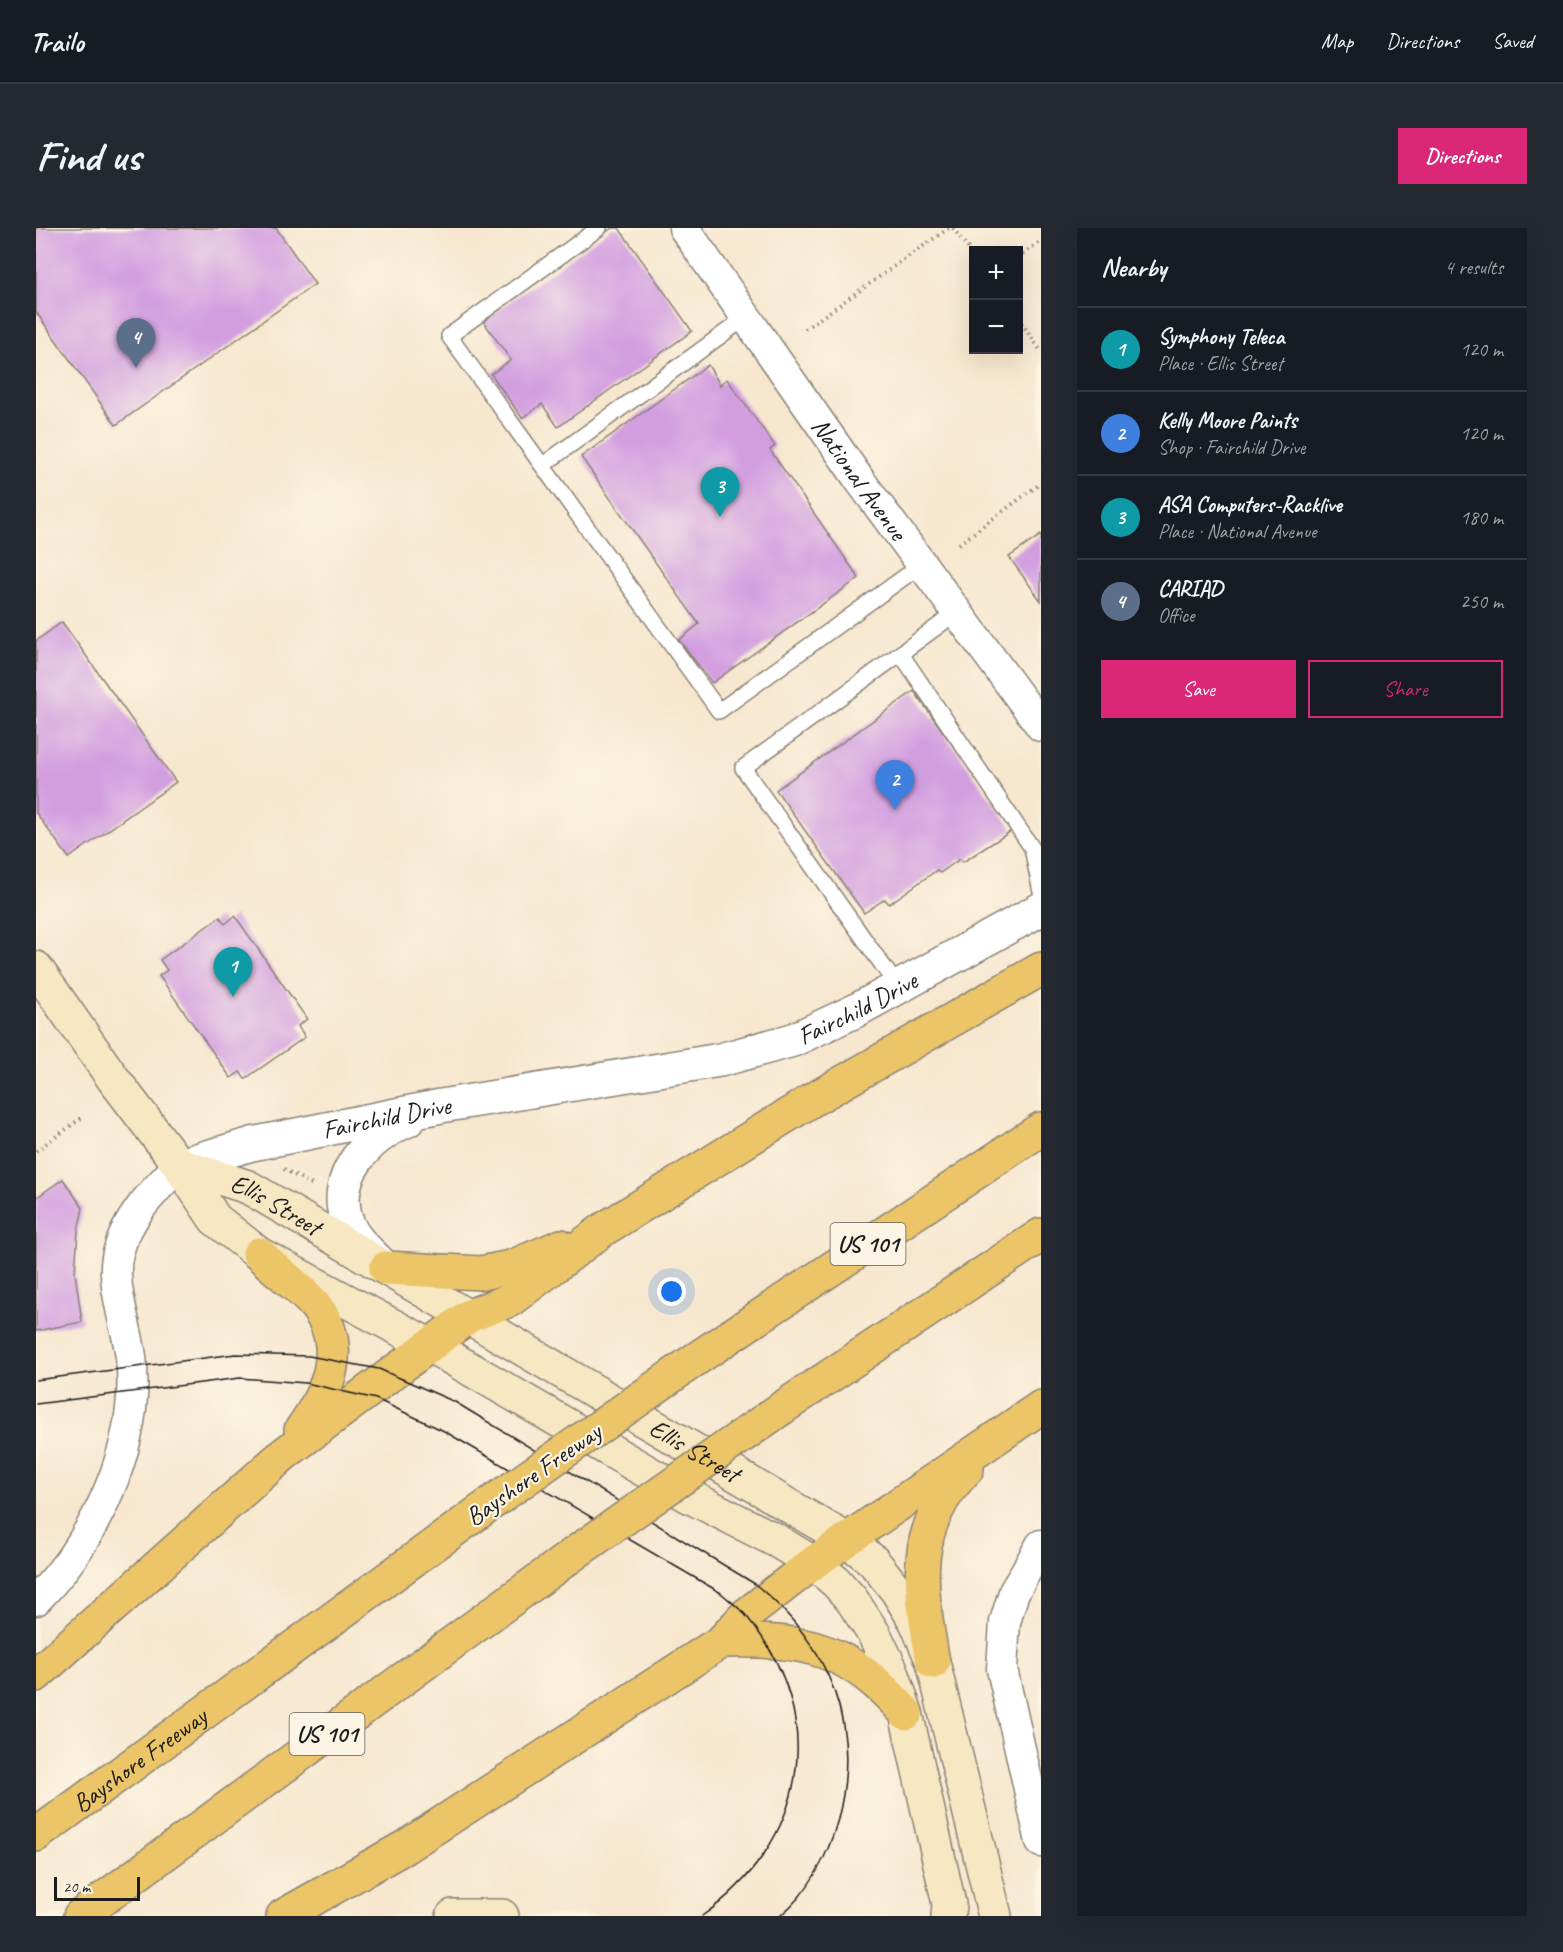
<!DOCTYPE html>
<html lang="en">
<head>
<meta charset="utf-8">
<style>
	body { margin:0; font-family:Caveat,sans-serif; background:#242831; color:#f1f3f6 }
	.controls { position:absolute; right:18px; top:18px; display:grid; overflow:hidden; border-radius:0px; box-shadow:0 6px 24px #0002 }
	.controls button { width:54px; height:54px; display:grid; place-items:center; padding:0; border:0; border-bottom:2px solid #363941; background:#171b24; color:#f1f3f6; font:30px sans-serif }
	.scale { position:absolute; left:18px; bottom:15px; width:86px; box-sizing:border-box; padding-left:6px; border:3px solid #1c1c1c; border-top:0; font-size:16px; line-height:21px; white-space:nowrap; color:#1c1c1c; -webkit-text-stroke:4px #fcf5e5; paint-order:stroke }
	.you { position:absolute; left:636px; top:1064px; width:21px; height:21px; margin:-15px; border:4px solid #fff; border-radius:50%; background:#1a73e8; box-shadow:0 0 0 9px #1a73e833 }
	.badge { display:grid; place-items:center; width:39px; height:39px; border-radius:50%; background:#db2777; color:#fff; font-size:20px; font-weight:700 }
	.pin { position:absolute; translate:-50% -50px; filter:drop-shadow(0 2px 3px #0008) }
	.pin::after { content:''; position:absolute; top:32px; width:21px; height:18px; background:inherit; clip-path:polygon(0 0,100% 0,50% 100%) }
	.list { margin:0; padding:0; list-style:none }
	h2 { display:flex; justify-content:space-between; align-items:center; height:78px; margin:0; padding:0 24px; font-size:26px }
	h2 small { font-size:20px; font-weight:400; color:#9ea1a6 }
	.list li { display:grid; grid-template-columns:39px 1fr auto; gap:18px; align-items:center; box-sizing:border-box; height:84px; padding:0 24px; border-top:2px solid #363941 }
	.list b { display:block; font-size:22px; white-space:nowrap }
	.list p { margin:0; font-size:20px; white-space:nowrap; color:#9ea1a6 }
	.list em { font-size:20px; font-style:normal; color:#9ea1a6 }
	.actions { display:flex; gap:12px; padding:18px 24px }
	.actions a { flex:1; padding:14px 0; border:2px solid #db2777; border-radius:0px; text-align:center; font-size:21px; color:#db2777 }
	.actions .main { background:#db2777; color:#fff }
	.map { position:relative; flex:none; width:1005px; height:1688px; overflow:hidden; border-radius:0px }
	header { display:flex; align-items:center; gap:36px; box-sizing:border-box; height:84px; padding:0 30px; background:#171b24; border-bottom:2px solid #363941 }
	header strong { font-size:28px }
	nav { display:flex; gap:33px; margin-inline-start:auto; font-size:21px }
	.intro { display:flex; align-items:center; justify-content:space-between; box-sizing:border-box; height:144px; padding:0 36px }
	h1 { margin:0; font-size:42px }
	.button { padding:15px 27px; border-radius:0px; background:#db2777; color:#fff; font-size:21px; font-weight:700 }
	main { display:flex; gap:36px; padding:0 36px }
	aside { flex:1; background:#171b24; border-radius:0px; box-shadow:0 6px 24px #0002 }
	.map>svg:first-child { display:block }
</style>
</head>
<body>
<header>
<strong>Trailo</strong>
<nav><a>Map</a><a>Directions</a><a>Saved</a></nav>
</header>
<div class="intro"><h1>Find us</h1><a class="button">Directions</a></div>
<main>
<div class="map">
<svg width="1005" height="1688" viewBox="0 0 1005 1688">
	<rect width="100%" height="100%" fill="#fcf5e5"/>
	<filter id="ink" filterUnits="userSpaceOnUse"><feTurbulence type="fractalNoise" baseFrequency=".0167" numOctaves="2"/><feDisplacementMap in="SourceGraphic" scale="12" xChannelSelector="R" yChannelSelector="G"/><feConvolveMatrix kernelMatrix="1 2 1 2 8 2 1 2 1" color-interpolation-filters="sRGB"/></filter>
	<filter id="wash" filterUnits="userSpaceOnUse"><feTurbulence type="fractalNoise" baseFrequency=".008" numOctaves="4" result="noise"/><feDisplacementMap in="SourceGraphic" scale="24" xChannelSelector="R" yChannelSelector="G"/><feGaussianBlur stdDeviation="1.35" result="paint"/><feColorMatrix in="noise" values="0 0 0 0 0 0 0 0 0 0 0 0 0 0 0 0 0 1.4 0 .05"/><feComposite in="paint" operator="in"/></filter>
	<g filter="url(#wash)">
		<rect width="100%" height="100%" fill="#f7e7cf"/>
		<g id="blocks">
			<path fill="#d29ee0" d="M0 0H240L279 56 80 197 0 84Z
				M576 0H583L656 103 522 199 506 176 486 190 455 146 475 132 447 93Z
				M672 137 684 157 691 151 739 218 734 222 823 350 676 455 643 412 663 396 545 229Z
				M1005 307V373L973 329Z
				M26 394 140 554 33 630 0 585V413Z
				M878 463 977 602 927 634 924 631 904 645 901 642 853 676 849 671 828 685 740 562Z
				M199 688 271 791 262 798 269 809 209 851 204 844 195 850 123 748 131 742 124 732 184 689 189 696Z
				M27 951 47 980 42 1003 39 1045 46 1094 0 1103V970Z"/>
		</g>
	</g>
	<g filter="url(#ink)">
		<use href="#blocks" fill-opacity="0" stroke="#8a8276" stroke-width="1.5"/>
		<g fill="none" stroke-linecap="round" stroke-linejoin="round">
			<g stroke="#8a8276" stroke-width="18">
				<path id="service" d="M563 0 413 108 683 483 885 337
					M507 237 709 90
					M865 426 996 620 1005 664
					M862 759 707 540 920 385"/>
			</g>
			<g stroke="#8a8276" stroke-width="33">
				<g id="minor">
					<path id="s1" d="M648 0 825 254 1005 498"/>
					<path d="M1005 1317 978 1364 969 1394 966 1441 1005 1614"/>
					<path d="M0 1372C60 1312 105 1215 95 1129 91 1098 74 1054 82 1025 91 989 118 963 143 937"/>
				</g>
			</g>
			<g stroke="#8a8276" stroke-width="36">
				<g id="tertiary">
					<path id="s2" d="M143 937 216 916 405 878 684 832 757 812 819 783 1005 681"/>
					<path d="M344 1035C332 1023 318 1012 312 996 293 949 332 909 372 892"/>
				</g>
			</g>
			<g stroke="#8a8276" stroke-width="36">
				<g id="secondary">
					<path d="M0 740 76 849 143 937 179 991 223 1026 393 1117 651 1267 741 1313 777 1335 800 1354 816 1372 838 1406 855 1441 870 1485 913 1676 912 1688"/>
					<path id="s3" d="M143 937 212 959 811 1312 837 1333 861 1363 880 1394 897 1434 959 1688"/>
					<path d="M417 1688H466"/>
				</g>
			</g>
			<g stroke="#8a8276" stroke-width="36">
				<g id="motorway">
					<path d="M223 1026C241 1043 262 1058 278 1076 313 1118 292 1164 265 1202"/>
					<path d="M350 1040 445 1045 475 1039 525 1018"/>
					<path d="M660 1131 1005 901"/>
					<path d="M746 1180 1005 1007"/>
					<path d="M686 1413C772 1411 812 1420 870 1485"/>
					<path d="M897 1434C884 1359 872 1301 931 1241"/>
					<path d="M0 1447 248 1226 433 1088 474 1072 568 1001 776 872 1005 741"/>
					<path id="s4" d="M0 1607 454 1276"/>
					<path d="M44 1688 539 1325"/>
					<path d="M247 1688 369 1619 686 1413 710 1387 777 1335 1005 1179"/>
				</g>
			</g>
			<path stroke="#8a8276" stroke-width="4" stroke-dasharray="1.5 4.5" stroke-linecap="butt" d="M917 0 938 28
				M982 30 1005 13
				M982 90 1005 123
				M769 101 913 0
				M923 316 1005 255
				M0 923 47 889
				M248 941 278 958"/>
			<use href="#service" stroke="#fff" stroke-width="15"/>
			<use href="#minor" stroke="#fff" stroke-width="30"/>
			<use href="#tertiary" stroke="#fff" stroke-width="33"/>
			<use href="#secondary" stroke="#f7e8c3" stroke-width="33"/>
			<use href="#motorway" stroke="#ecc569" stroke-width="33"/>
			<path stroke="#1c1c1c" stroke-width="1.5" d="M0 1152 199 1126 273 1128 343 1141 419 1174 719 1356C794 1417 826 1497 802 1591 792 1628 773 1664 744 1688
				M0 1176 204 1150 270 1155 340 1171 408 1203 685 1365C694 1373 705 1381 712 1390 794 1492 770 1615 666 1688"/>
			<g stroke="#8a8276" stroke-width="36" stroke-linecap="butt">
				<path id="motorway-bridge" d="M454 1276 660 1131
					M539 1325 746 1180"/>
			</g>
			<use href="#motorway-bridge" stroke="#ecc569" stroke-width="33"/>
		</g>
	</g>
	<g text-anchor="middle" stroke-width="4.5" stroke-linejoin="round" paint-order="stroke">
		<g fill="#fcf5e5" stroke="#5f5d58" stroke-width="1.5">
			<rect x="794.5" y="995" width="75" height="42" rx="4.5"/>
			<rect x="253.5" y="1485" width="75" height="42" rx="4.5"/>
		</g>
		<g font-size="24" font-weight="bold" fill="#1c1c1c">
			<text x="832" y="1024">US 101</text>
			<text x="291" y="1514">US 101</text>
		</g>
		<g font-size="26" fill="#1c1c1c" stroke="#fcf5e5">
			<text dy="9" stroke="none"><textPath href="#s1" startOffset="306">National Avenue</textPath></text>
			<text dy="9" stroke="none"><textPath href="#s2" startOffset="699">Fairchild Drive</textPath></text>
			<text dy="9" stroke="none"><textPath href="#s2" startOffset="213">Fairchild Drive</textPath></text>
			<text dy="9" stroke="none"><textPath href="#s3" startOffset="105">Ellis Street</textPath></text>
			<text dy="9" stroke="none"><textPath href="#s3" startOffset="591">Ellis Street</textPath></text>
			<text transform="translate(497 1246) rotate(-35)" y="9">Bayshore Freeway</text>
			<text dy="9" stroke="none"><textPath href="#s4" startOffset="128">Bayshore Freeway</textPath></text>
		</g>
	</g>
</svg>
<div class="controls">
<button>+</button>
<button>−</button>
</div>
<div class="scale">20 m</div>
<div class="you"></div>
<div class="pin badge" style="left:197px;top:769px;background:#0f9aa8">1</div>
<div class="pin badge" style="left:859px;top:582px;background:#3f7fe0">2</div>
<div class="pin badge" style="left:684px;top:289px;background:#0f9aa8">3</div>
<div class="pin badge" style="left:100px;top:140px;background:#5c6f8a">4</div>
</div>
<aside>
<h2>Nearby<small>4 results</small></h2>
<ul class="list">
<li><span class="badge" style="background:#0f9aa8">1</span><div><b>Symphony Teleca</b><p>Place · Ellis Street</p></div><em>120 m</em></li>
<li><span class="badge" style="background:#3f7fe0">2</span><div><b>Kelly Moore Paints</b><p>Shop · Fairchild Drive</p></div><em>120 m</em></li>
<li><span class="badge" style="background:#0f9aa8">3</span><div><b>ASA Computers-Racklive</b><p>Place · National Avenue</p></div><em>180 m</em></li>
<li><span class="badge" style="background:#5c6f8a">4</span><div><b>CARIAD</b><p>Office</p></div><em>250 m</em></li>
</ul>
<div class="actions"><a class="main">Save</a><a>Share</a></div>
</aside>
</main>
</body>
</html>
